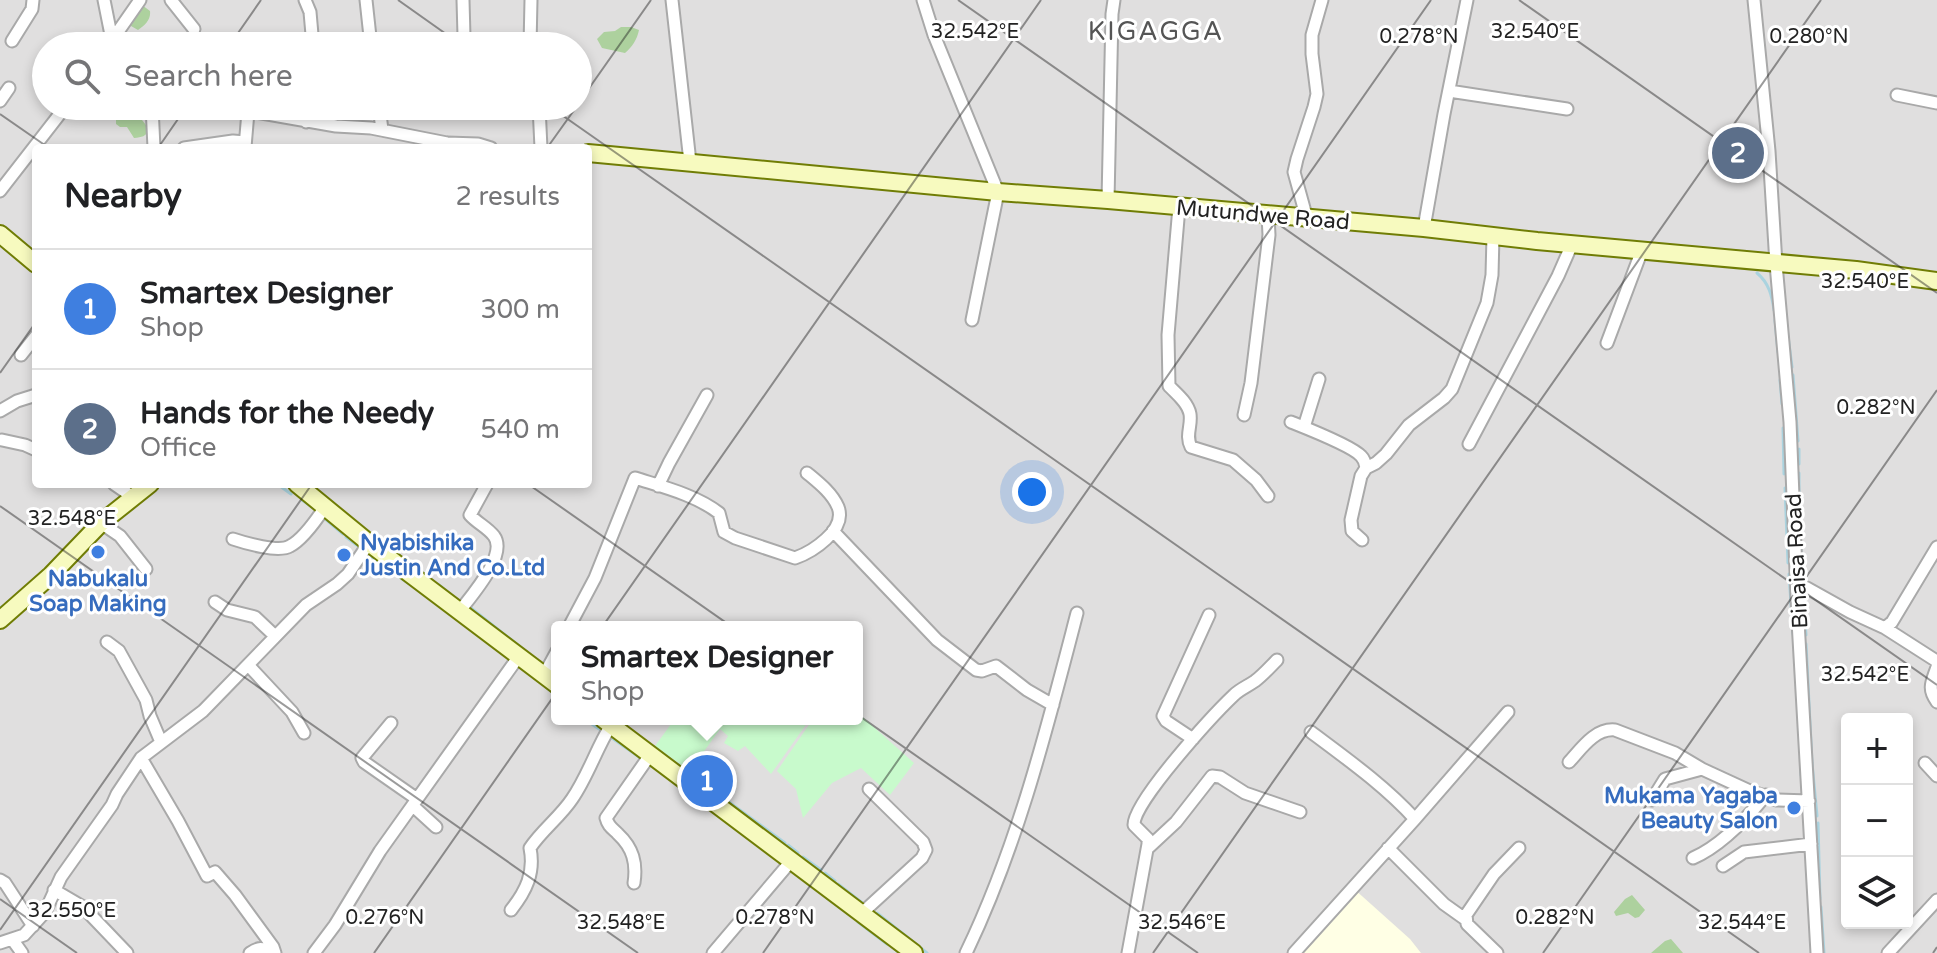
<!DOCTYPE html>
<html lang="en">
<head>
<meta charset="utf-8">
<style>
	body { margin:0; font-family:"Varela Round",sans-serif; background:#f6f6f6; color:#202124 }
	.controls { position:absolute; right:24px; bottom:24px; display:grid; overflow:hidden; border-radius:8px; box-shadow:0 4px 12px #0003 }
	.controls button { width:72px; height:72px; display:grid; place-items:center; padding:0; border:0; border-bottom:2px solid #e0e0e0; background:#fff; color:#202124; font:40px sans-serif }
	.you { position:absolute; left:1032px; top:492px; width:28px; height:28px; margin:-20px; border:6px solid #fff; border-radius:50%; background:#1a73e8; box-shadow:0 0 0 12px #1a73e833 }
	.badge { display:grid; place-items:center; width:52px; height:52px; border-radius:50%; background:#ea580c; color:#fff; font-size:26px; font-weight:700 }
	.pin { position:absolute; translate:-50% -50%; border:4px solid #fff; box-shadow:0 2px 8px #0006 }
	.popup { position:absolute; left:551px; top:621px; width:312px; height:104px; box-sizing:border-box; display:grid; place-content:center; border-radius:8px; background:#fff; filter:drop-shadow(0 2px 6px #0005); font-size:26px; white-space:nowrap; color:#757577 }
	.popup b { font-size:30px; color:#202124 }
	.popup::after { content:''; position:absolute; left:50%; top:100%; margin-left:-16px; border:16px solid transparent; border-top-color:#fff }
	.list { margin:0; padding:0; list-style:none }
	h2 { display:flex; justify-content:space-between; align-items:center; height:104px; margin:0; padding:0 32px; font-size:34px }
	h2 small { font-size:26px; font-weight:400; color:#757577 }
	.list li { display:grid; grid-template-columns:52px 1fr auto; gap:24px; align-items:center; box-sizing:border-box; height:120px; padding:0 32px; border-top:2px solid #e0e0e0 }
	.list b { display:block; font-size:30px; white-space:nowrap }
	.list p { margin:0; font-size:26px; white-space:nowrap; color:#757577 }
	.list em { font-size:26px; font-style:normal; color:#757577 }
	.icon { flex:none; width:44px; height:44px; fill:none; stroke:currentColor; stroke-width:2; stroke-linecap:round; stroke-linejoin:round }
	.map { position:relative; flex:none; width:1937px; height:953px; overflow:hidden }
	.search { position:absolute; background:#fff; box-shadow:0 4px 12px #0003; left:32px; top:32px; width:560px; height:88px; display:flex; align-items:center; gap:20px; box-sizing:border-box; padding:0 28px; border-radius:44px; color:#757577; font-size:30px }
	.panel { position:absolute; background:#fff; box-shadow:0 4px 12px #0003; left:32px; top:144px; width:560px; height:344px; border-radius:8px }
	.map>svg:first-child { display:block }
</style>
</head>
<body>
<div class="map">
<svg width="1937" height="953" viewBox="0 0 1937 953">
	<rect width="100%" height="100%" fill="#f2efe9"/>
	<path fill="#e0dfdf" fill-rule="evenodd" d="M0 0H1937V953H0ZM46 46H578V106H46ZM36 148H588V484H36ZM557 627H857V719H557ZM1847 719H1907V923H1847Z"/>
	<path fill="#ffffe5" d="M1353 888 1410 939 1421 953H1297Z"/>
	<path fill="#add19e" d="M142 5 150 11C151 20 145 25 138 30L131 26V23L135 18 137 9Z
		M621 27H631L639 30C637 40 632 47 625 53L602 48 597 39 604 32 615 31Z
		M124 114H131L135 118 142 120 149 129C146 137 142 137 134 138L127 127H120L116 124V117Z
		M1632 895 1645 910 1639 917 1635 918 1628 913 1616 916 1614 912 1625 899Z
		M1671 939 1683 953H1651L1665 941Z"/>
	<path fill="#c8facc" d="M857 712 914 763 890 795 861 768 832 783 803 818 796 789 777 771 813 719H857Z
		M673 719H810L771 774 745 746 738 751 724 743 728 736 720 729 690 771 655 746 674 720Z"/>
	<g fill="none" stroke-linecap="round" stroke-linejoin="round">
		<path stroke="#aad3df" stroke-width="3" d="M1757 273C1769 283 1772 296 1774 310
			M1775 320 1778 352
			M1786 321 1792 367
			M1793 375 1798 441
			M1780 380 1782 404
			M1783 428 1784 474
			M1799 449V464
			M1799 473V495
			M280 486 291 494
			M1785 488 1788 563
			M302 500 312 507
			M323 517 343 534
			M1799 519 1800 503
			M346 537 358 546
			M1800 538 1803 582
			M365 552 381 563
			M407 562 427 576
			M388 569 408 583
			M1789 574 1793 634
			M439 585 450 594
			M1803 592 1806 635
			M0 608 3 606
			M471 608 528 653
			M1806 644 1812 763 1817 816
			M545 686 557 696
			M586 720 602 731
			M609 736 642 759
			M643 740 688 772
			M1801 762V775
			M692 775 785 843
			M1818 823 1820 899
			M788 845 798 853
			M803 857 821 870
			M825 873 835 881
			M838 884 865 905
			M827 898 853 917
			M1821 907 1824 953
			M877 913 927 953
			M858 922 887 944
			M894 948 899 953"/>
		<g stroke="#a9a9a9" stroke-width="15">
			<path id="street" d="M104 0 112 40
				M171 0 194 29
				M305 0 310 12 313 46
				M366 0 371 46
				M463 0 464 36 472 42 495 46
				M672 0 690 162
				M923 0 934 35 998 192 972 320
				M1754 0 1769 151 1776 264 1790 422 1798 621 1817 953
				M12 41 32 9 33 0
				M65 42 68 46
				M108 46 140 0
				M530 46 531 0
				M1449 91 1567 109
				M1897 95 1937 103
				M0 101 9 88
				M151 106 256 112 336 126 371 128 447 143 478 144 491 148
				M152 106 154 148
				M379 106 382 130
				M539 106 541 148
				M306 122 313 106
				M245 147 248 112
				M184 148 233 141 245 142
				M0 191 66 106
				M1108 200 1112 14 1114 0
				M1179 207 1168 335 1169 386C1177 394 1188 403 1190 414 1192 426 1185 435 1191 447L1233 460 1256 480 1268 496
				M1307 219 1294 172 1297 159 1314 107 1317 94 1312 54V35L1322 0
				M1424 228 1444 114 1467 0
				M1607 343 1642 250
				M21 355 36 336
				M0 411 17 401 36 395
				M1244 415 1251 383 1269 235 1268 216
				M1291 422C1306 428 1352 446 1361 456 1365 460 1365 463 1366 468
				M1304 427 1319 379
				M2 440 25 445 36 450
				M1469 444 1558 276 1572 244
				M114 484 133 497
				M658 486 669 463 707 395
				M101 523 120 536 146 569
				M833 531 937 640 976 670 982 671 996 666 1027 690 1053 705
				M233 539C245 543 279 553 290 546 302 540 317 519 325 507
				M1362 540 1352 531 1351 520 1361 476 1366 468 1376 463 1386 454 1409 425 1444 398 1452 389 1487 303 1492 275 1493 236
				M1797 586 1807 588 1850 612 1885 628 1892 622 1937 547
				M215 602 227 610 255 617 275 636
				M459 612C471 596 508 555 494 536 487 527 477 523 470 515L487 484
				M569 627 595 578 635 478C663 487 696 495 719 513L724 532 735 538 795 558C812 552 847 530 838 507 832 493 819 483 807 473
				M1885 628 1935 660 1937 663
				M107 642 119 651 146 700 150 716 161 742
				M249 666 292 712 304 733
				M1937 667C1932 682 1927 688 1937 702
				M544 675 557 651
				M391 723 362 758 364 762 417 799
				M1311 732C1347 759 1385 786 1415 819
				M1193 739 1166 721 1163 716 1209 615
				M141 758 178 821 207 876 215 872 235 895 273 947 275 953
				M1569 762C1581 749 1595 728 1615 730L1675 753 1702 769 1752 792 1777 800 1809 801
				M1925 763 1937 776
				M1652 800 1665 779 1702 769
				M413 806 436 827
				M1388 848 1444 904 1465 919
				M1147 849 1176 822 1212 776 1220 777 1245 793 1300 812
				M1693 858C1721 846 1747 818 1766 795
				M1723 866 1744 852 1811 844
				M0 880 5 883 33 926
				M634 883C637 863 633 848 618 834 612 828 608 826 606 818L650 755
				M54 890 83 907 127 953
				M511 910C526 891 535 873 530 848 542 830 560 817 572 799 588 776 596 749 611 725
				M862 913 922 858 926 850 923 842 869 789
				M12 939 22 953
				M0 943 24 935 45 912 61 877 112 805 117 794 141 758 203 711 306 605 337 584 348 574 369 543
				M250 953C259 947 262 947 270 953
				M314 953 335 925 380 851 519 656
				M713 953 792 860
				M966 953C1018 845 1047 728 1077 613
				M1128 953 1148 844V839L1134 825C1133 802 1214 714 1234 695 1240 689 1248 686 1255 681 1263 675 1270 667 1277 660
				M1294 953 1415 819 1508 712
				M1497 953 1467 924 1466 915 1494 874 1519 848
				M1888 953 1937 900"/>
		</g>
		<g stroke="#707d05" stroke-width="20">
			<path id="secondary" d="M588 153 998 192 1108 200 1424 228 1537 241 1856 270 1937 281
				M0 234 36 264
				M297 484 369 543 557 685
				M0 620 51 575 101 523 150 484
				M603 719 914 953"/>
		</g>
		<use href="#street" stroke="#fff" stroke-width="11"/>
		<use href="#secondary" stroke="#f7fabf" stroke-width="16"/>
	</g>
	<path fill="none" stroke="#222" stroke-width="2" stroke-opacity="0.45" d="M398 0 463 46M958 0 1937 685M1519 0 1937 293M229 46 261 0M578 104 651 0M549 106 1759 953M0 114 49 148M158 148 187 106M547 148 577 106M0 373 36 322M528 484 1198 953M0 506 638 953M0 899 77 953M0 930 312 484M374 953 1041 0M763 953 1431 0M1153 953 1821 0M1543 953 1937 390M1933 953 1937 947"/>
	<g fill="#3f7fe0" stroke="#fff" stroke-width="3">
		<circle cx="98" cy="552" r="8"/>
		<circle cx="344" cy="555" r="8"/>
		<circle cx="1794" cy="808" r="8"/>
	</g>
	<g text-anchor="middle" stroke-width="6" stroke-linejoin="round" paint-order="stroke">
		<g font-size="22" fill="#222" stroke="#fff">
			<text transform="translate(1263 214) rotate(5)" y="8">Mutundwe Road</text>
			<text transform="translate(1796 561) rotate(-93)" y="8">Binaisa Road</text>
		</g>
		<g font-size="22" font-weight="bold" fill="#366cbe" stroke="#fff" text-anchor="start">
			<text x="360" y="550">Nyabishika<tspan x="360" dy="25">Justin And Co.Ltd</tspan></text>
			<text x="98" y="586" text-anchor="middle">Nabukalu<tspan x="98" dy="25">Soap Making</tspan></text>
			<text x="1778" y="803" text-anchor="end">Mukama Yagaba<tspan x="1778" dy="25">Beauty Salon</tspan></text>
		</g>
		<g font-size="26" letter-spacing="2" fill="#555" stroke="#fff">
			<text x="1156" y="40">KIGAGGA</text>
		</g>
	</g>
	<g font-size="20" text-anchor="middle" fill="#222" stroke="#fff" stroke-width="6" stroke-linejoin="round" paint-order="stroke">
		<text x="975" y="38">32.542°E</text>
		<text x="1535" y="38">32.540°E</text>
		<text x="1419" y="43">0.278°N</text>
		<text x="1809" y="43">0.280°N</text>
		<text x="1865" y="288">32.540°E</text>
		<text x="1876" y="414">0.282°N</text>
		<text x="72" y="525">32.548°E</text>
		<text x="1865" y="681">32.542°E</text>
		<text x="72" y="917">32.550°E</text>
		<text x="385" y="924">0.276°N</text>
		<text x="775" y="924">0.278°N</text>
		<text x="1555" y="924">0.282°N</text>
		<text x="621" y="929">32.548°E</text>
		<text x="1182" y="929">32.546°E</text>
		<text x="1742" y="929">32.544°E</text>
	</g>
</svg>
<div class="controls">
<button>+</button>
<button>−</button>
<button><svg class="icon" aria-label="layers" viewBox="0 0 24 24"><path d="M12 4l9 5-9 5-9-5zM3 14l9 5 9-5"/></svg></button>
</div>
<div class="you"></div>
<div class="pin badge" style="left:707px;top:781px;background:#3f7fe0">1</div>
<div class="popup"><b>Smartex Designer</b>Shop</div>
<div class="pin badge" style="left:1738px;top:153px;background:#5c6f8a">2</div>
<div class="search"><svg class="icon" aria-label="search" viewBox="0 0 24 24"><circle cx="10" cy="10" r="6"/><path d="M15 15l6 6"/></svg>Search here</div>
<section class="panel">
<h2>Nearby<small>2 results</small></h2>
<ul class="list">
<li><span class="badge" style="background:#3f7fe0">1</span><div><b>Smartex Designer</b><p>Shop</p></div><em>300 m</em></li>
<li><span class="badge" style="background:#5c6f8a">2</span><div><b>Hands for the Needy</b><p>Office</p></div><em>540 m</em></li>
</ul>
</section>
</div>
</body>
</html>
